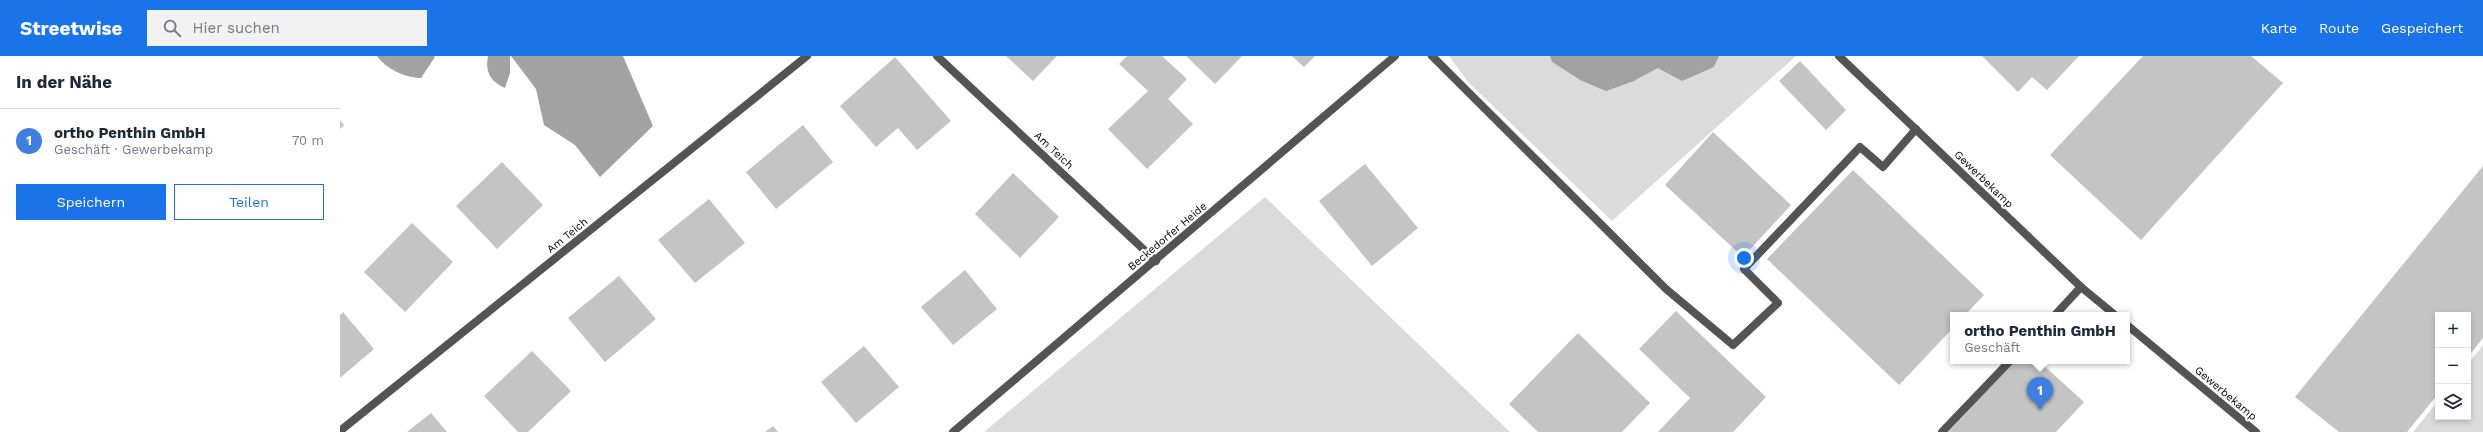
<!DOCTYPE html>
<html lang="de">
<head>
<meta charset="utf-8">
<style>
	body { margin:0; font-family:"Work Sans",sans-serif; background:#f2f2f3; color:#1f2937 }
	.controls { position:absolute; right:12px; bottom:12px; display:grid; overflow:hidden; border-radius:0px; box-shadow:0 2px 6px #0003 }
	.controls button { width:36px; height:36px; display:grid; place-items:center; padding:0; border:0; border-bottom:1px solid #e0e1e3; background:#fff; color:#1f2937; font:20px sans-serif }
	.you { position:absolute; left:1404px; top:202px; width:14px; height:14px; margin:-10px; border:3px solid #fff; border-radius:50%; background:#1a73e8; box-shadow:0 0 0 6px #1a73e833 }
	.badge { display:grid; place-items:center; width:26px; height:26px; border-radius:50%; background:#1a73e8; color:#fff; font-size:13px; font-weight:700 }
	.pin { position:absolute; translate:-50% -33px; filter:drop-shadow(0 1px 2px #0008) }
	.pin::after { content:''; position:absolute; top:21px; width:14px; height:12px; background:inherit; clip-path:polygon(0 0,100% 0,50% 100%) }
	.popup { position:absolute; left:1610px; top:256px; width:180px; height:52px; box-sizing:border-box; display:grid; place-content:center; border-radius:0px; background:#fff; filter:drop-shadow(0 1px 3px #0005); font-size:13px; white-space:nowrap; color:#747a83 }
	.popup b { font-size:15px; color:#1f2937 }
	.popup::after { content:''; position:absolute; left:50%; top:100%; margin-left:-8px; border:8px solid transparent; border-top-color:#fff }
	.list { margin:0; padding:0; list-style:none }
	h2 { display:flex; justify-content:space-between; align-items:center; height:52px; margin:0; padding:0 16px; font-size:17px }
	h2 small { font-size:13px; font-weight:400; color:#747a83 }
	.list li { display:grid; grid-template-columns:26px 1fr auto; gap:12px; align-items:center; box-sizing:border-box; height:64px; padding:0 16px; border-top:1px solid #e0e1e3 }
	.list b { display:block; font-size:15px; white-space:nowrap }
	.list p { margin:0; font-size:13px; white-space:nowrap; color:#747a83 }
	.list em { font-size:13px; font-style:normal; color:#747a83 }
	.actions { display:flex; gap:8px; padding:12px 16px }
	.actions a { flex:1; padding:9px 0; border:1px solid #1a73e8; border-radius:0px; text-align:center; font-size:14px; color:#1a73e8 }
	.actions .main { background:#1a73e8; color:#fff }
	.icon { flex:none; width:22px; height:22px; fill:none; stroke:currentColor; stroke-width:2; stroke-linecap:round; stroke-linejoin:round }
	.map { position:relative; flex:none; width:2143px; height:376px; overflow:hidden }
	header { display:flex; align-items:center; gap:24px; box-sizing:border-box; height:56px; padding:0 20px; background:#1a73e8; color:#fff }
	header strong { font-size:19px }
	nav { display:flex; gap:22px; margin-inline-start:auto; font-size:14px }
	.search { width:280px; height:36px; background:#f2f2f3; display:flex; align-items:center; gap:10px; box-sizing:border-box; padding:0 14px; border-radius:0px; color:#747a83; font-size:15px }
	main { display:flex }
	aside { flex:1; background:#fff }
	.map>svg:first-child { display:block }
</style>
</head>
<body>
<header>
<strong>Streetwise</strong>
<div class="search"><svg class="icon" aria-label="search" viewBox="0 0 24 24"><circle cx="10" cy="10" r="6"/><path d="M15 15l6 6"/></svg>Hier suchen</div>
<nav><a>Karte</a><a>Route</a><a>Gespeichert</a></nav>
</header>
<main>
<aside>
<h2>In der Nähe<small></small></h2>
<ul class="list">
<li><span class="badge" style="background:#3f7fe0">1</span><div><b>ortho Penthin GmbH</b><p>Geschäft · Gewerbekamp</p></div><em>70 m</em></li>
</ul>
<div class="actions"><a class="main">Speichern</a><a>Teilen</a></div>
</aside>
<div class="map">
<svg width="2143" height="376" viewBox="0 0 2143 376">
	<rect width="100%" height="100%" fill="#fff"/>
	<path fill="#dbdbdb" d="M1109 0H1210L1212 6 1240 24 1294 25 1318 12 1374 11 1379 0H1456L1272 165 1128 26Z
		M925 141 1170 376H644Z
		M2143 289V376H2073L2098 345V361H2128V308Z"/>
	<path fill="#a2a2a2" d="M37 0H94L95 1 81 22C66 22 46 13 37 0Z
		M148 0H170V17L165 32C150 26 145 15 148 0Z
		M171 0H283L313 70 260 121 235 89 204 69 196 33Z
		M1210 0H1379L1374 11 1342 25 1318 12 1294 25 1266 35 1240 24 1212 6Z"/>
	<path fill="#c4c4c4" d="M666 0H717L693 25Z
		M787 0H822L847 23 828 43 853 68 807 113 768 73 808 35 779 8Z
		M846 0H902L875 28Z
		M952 0H975L964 11Z
		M1642 0H1739L1707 34 1692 21 1678 36Z
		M1803 0H1911L1943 27 1801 184 1710 99Z
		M555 1 611 65 577 94 558 72 536 91 500 50Z
		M1460 5 1506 54 1486 74 1439 25Z
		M0 64 4 69 0 73Z
		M463 69 493 106 436 153 406 116Z
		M1373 76 1451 149 1403 201 1325 129Z
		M162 106 203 149 157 193 116 150Z
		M1025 108 1078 172 1032 210 979 145Z
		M2143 110V282L2128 301V259H2098V338L2067 376H1999L1955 341Z
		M1513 114 1644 239 1625 259H1613V272L1559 329 1427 203Z
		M673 117 719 161 680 202 635 158Z
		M369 143 405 187 355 227 318 184Z
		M72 167 113 206 65 256 24 216Z
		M625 214 657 253 613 289 581 251Z
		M279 220 316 263 265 306 228 262Z
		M1336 255 1426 341 1393 376H1318L1350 342 1299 293Z
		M3 256 34 293 0 322V259Z
		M1238 277 1310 347 1282 376H1198L1169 348Z
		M524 290 559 331 516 367 481 326Z
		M192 295 231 335 188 376H178L144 340Z
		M1675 305H1699L1744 346 1716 376H1608Z
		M91 357 107 376H67Z
		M433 370 438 376H425Z"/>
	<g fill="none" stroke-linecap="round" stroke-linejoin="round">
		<path stroke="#545454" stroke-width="8" d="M1092 0 1326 233 1393 289 1438 247 1404 213 1520 91 1543 111 1576 73
			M1715 259 1741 231
			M1602 376 1670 305"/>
		<path stroke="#545454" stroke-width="8" d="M597 0 816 205
			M1499 0 1741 231 1775 259
			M1787 269 1916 376
			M0 375 467 0
			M613 376 1055 0"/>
	</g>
	<g text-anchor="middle" stroke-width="4" stroke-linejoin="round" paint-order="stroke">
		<g font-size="11" fill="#000" stroke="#fff">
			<text transform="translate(714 94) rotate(43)" y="4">Am Teich</text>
			<text transform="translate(1644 123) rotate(44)" y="4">Gewerbekamp</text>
			<text transform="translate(227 179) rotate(-39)" y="4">Am Teich</text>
			<text transform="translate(827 180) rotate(-40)" y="4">Beckedorfer Heide</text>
			<text transform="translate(1886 337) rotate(40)" y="4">Gewerbekamp</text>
		</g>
	</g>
</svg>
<div class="controls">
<button>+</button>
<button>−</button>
<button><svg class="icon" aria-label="layers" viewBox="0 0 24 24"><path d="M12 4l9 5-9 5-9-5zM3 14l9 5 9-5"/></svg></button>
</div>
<div class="you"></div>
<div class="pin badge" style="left:1700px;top:354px;background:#3f7fe0">1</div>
<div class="popup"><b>ortho Penthin GmbH</b>Geschäft</div>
</div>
</main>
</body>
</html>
